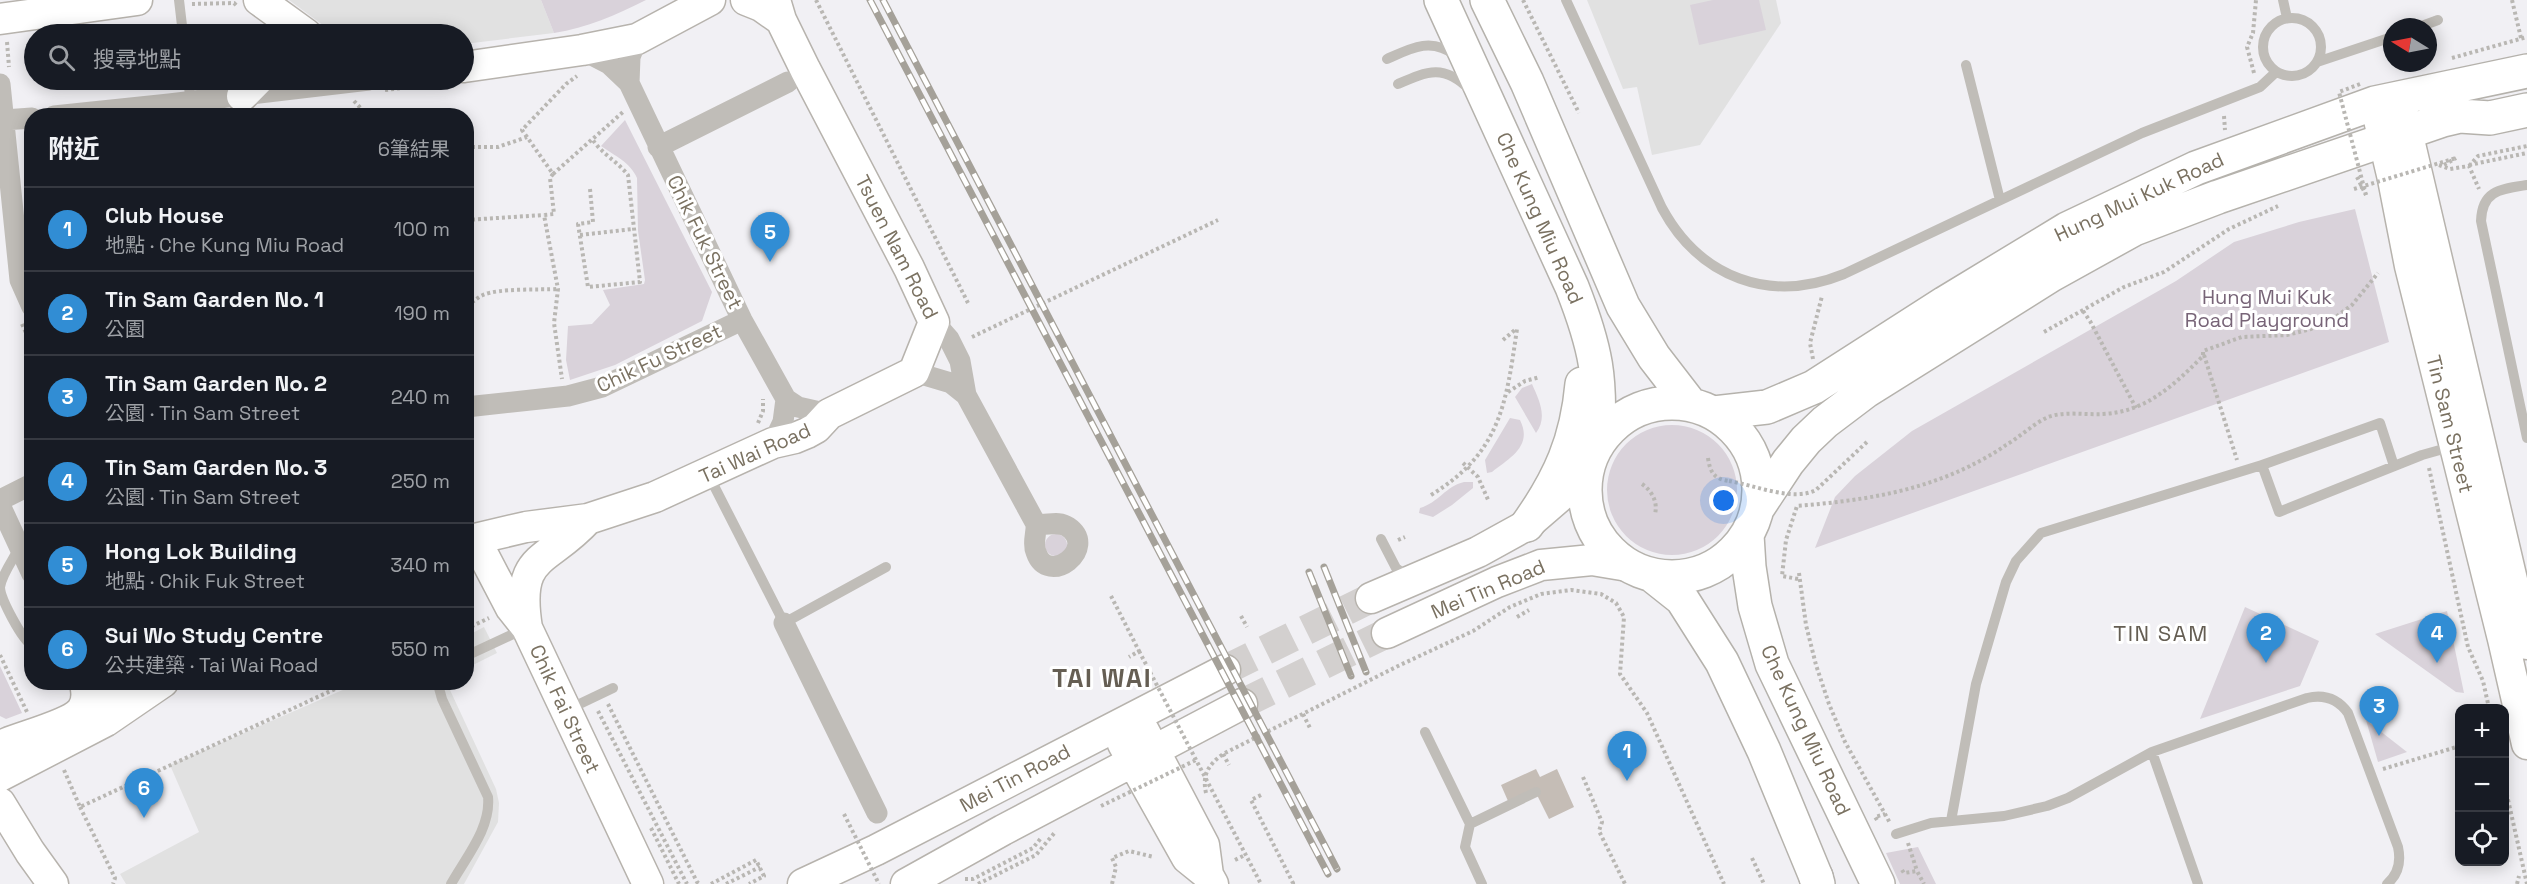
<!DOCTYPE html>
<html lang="zh-TW">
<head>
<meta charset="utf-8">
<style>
	body { margin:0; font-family:"Space Grotesk","Noto Sans TC",sans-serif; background:#20242c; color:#f1f3f6 }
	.controls { position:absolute; right:18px; bottom:18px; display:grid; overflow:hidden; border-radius:12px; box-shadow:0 3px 15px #0003 }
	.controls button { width:54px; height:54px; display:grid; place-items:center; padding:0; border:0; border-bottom:2px solid #363941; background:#171b24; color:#f1f3f6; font:30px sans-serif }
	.compass { position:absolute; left:2383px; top:18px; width:54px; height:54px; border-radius:50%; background:#171b24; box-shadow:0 3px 15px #0003; rotate:280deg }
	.you { position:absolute; left:1724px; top:501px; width:21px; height:21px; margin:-15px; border:4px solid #fff; border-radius:50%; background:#1a73e8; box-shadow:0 0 0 9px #1a73e833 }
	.badge { display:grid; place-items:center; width:39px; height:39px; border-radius:50%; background:#318dd4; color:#fff; font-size:20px; font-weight:700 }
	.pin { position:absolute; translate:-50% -50px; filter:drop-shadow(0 2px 3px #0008) }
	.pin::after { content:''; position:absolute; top:32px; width:21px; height:18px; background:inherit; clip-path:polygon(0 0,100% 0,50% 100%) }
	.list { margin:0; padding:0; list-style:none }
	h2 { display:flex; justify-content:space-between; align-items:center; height:78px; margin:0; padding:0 24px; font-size:26px }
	h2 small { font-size:20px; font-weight:400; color:#9ea1a6 }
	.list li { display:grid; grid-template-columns:39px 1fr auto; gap:18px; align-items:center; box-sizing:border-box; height:84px; padding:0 24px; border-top:2px solid #363941 }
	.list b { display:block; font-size:22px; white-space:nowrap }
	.list p { margin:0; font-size:20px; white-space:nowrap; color:#9ea1a6 }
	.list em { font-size:20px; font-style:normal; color:#9ea1a6 }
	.icon { flex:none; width:33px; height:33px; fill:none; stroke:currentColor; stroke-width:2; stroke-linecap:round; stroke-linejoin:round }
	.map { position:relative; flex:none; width:2527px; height:884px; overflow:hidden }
	.search { position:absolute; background:#171b24; box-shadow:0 3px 15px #0003; left:24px; top:24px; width:450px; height:66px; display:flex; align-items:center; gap:15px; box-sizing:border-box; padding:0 21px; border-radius:33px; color:#9ea1a6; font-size:22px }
	.panel { position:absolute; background:#171b24; box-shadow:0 3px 15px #0003; left:24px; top:108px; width:450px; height:582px; border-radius:24px }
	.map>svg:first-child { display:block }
</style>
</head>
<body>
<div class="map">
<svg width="2527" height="884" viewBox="0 0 2527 884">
	<rect width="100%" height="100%" fill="#f1f0f4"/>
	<path fill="#e1e1e1" d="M289 0H541L554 33 464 44V34H335Z
		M1587 0H1776L1781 23 1700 145 1652 155 1637 87 1623 89Z
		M484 627 497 653 467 668V636Z
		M387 682 450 683V690L496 789 499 803 498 822 464 884H126L120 874 199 832 170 765 345 689Z"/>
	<path fill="#d9d2da" d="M541 0H646C616 15 587 28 554 33Z
		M1713 0H1759L1766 30 1699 45 1690 5Z
		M625 120 712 292 702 321 615 365 570 380 566 360 568 326 592 324 610 305 603 290 644 284 645 280 638 231 637 178C630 162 615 156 601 146Z
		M2355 209 2389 342 1815 548 1835 497 1855 476 1912 431 2176 281 2234 242 2299 222Z
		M1532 384C1539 400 1548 417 1536 433L1515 397 1522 388Z
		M1510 418 1520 420C1533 446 1510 458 1492 472L1487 473 1485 460Z
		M1607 490a65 65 0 1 1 130 0a65 65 0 1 1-130 0Z
		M1464 482H1473V488L1452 505 1433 517 1419 513 1420 508C1438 503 1446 486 1464 482Z
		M1045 545a11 11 0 1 1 22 0a11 11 0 1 1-22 0Z
		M2245 607 2319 641 2300 686 2200 719Z
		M2447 611 2464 693 2456 692 2375 634Z
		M0 666 22 713 6 719 0 716Z
		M2366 720 2407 752 2378 762Z
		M1918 847 1936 884H1900L1886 853Z"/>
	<path fill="#c5bdb6" d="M1536 769 1540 777 1557 769 1574 807 1549 819 1534 789 1508 801 1501 785Z"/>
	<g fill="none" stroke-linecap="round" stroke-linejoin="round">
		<path stroke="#d3d0cf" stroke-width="30" stroke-dasharray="30 15" stroke-linecap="butt" d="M1225 670 1371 598
			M1242 704 1387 633"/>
		<g stroke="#b7b3ad" stroke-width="33">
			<path id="secondary" d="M259 0 306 34
				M746 0 761 6 781 20
				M0 19 137 0
				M464 67 582 50 637 39 710 0
				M242 96 258 80
				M2399 97 2527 644
				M2375 103 2393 179 2410 266 2503 639 2527 744
				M475 539 511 608 527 628 648 884
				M466 541 526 527 588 519 655 497 773 443 795 438 807 433 816 428 829 414 914 372 934 322 909 268 805 69 781 20 775 0
				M1371 598 1478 552 1527 525 1564 493 1587 469
				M527 628C515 552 546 565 588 519
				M1387 633 1497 582 1541 565 1592 560 1628 566
				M1144 731 1204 845 1208 875
				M1123 744 1187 858 1208 875 1213 884
				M0 746C19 737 70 725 81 711 87 704 87 696 86 689 108 697 125 698 148 692
				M0 776 106 721 163 682
				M0 803 30 852 53 884
				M803 884 876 850 1225 670
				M906 884 1003 830 1242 704"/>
		</g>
		<g stroke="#b5b2ac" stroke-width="36">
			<path id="primary" d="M1441 0 1572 287C1596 348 1602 379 1597 446
				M1487 0 1527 82 1623 306 1654 357 1691 405
				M1585 490a87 87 0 1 1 174 0a87 87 0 1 1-174 0Z
				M1714 413 1767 407 1814 387 1945 303 2067 229 2196 168 2375 103 2527 71
				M1757 509 1788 462 1806 440 1825 422 1866 391 2051 275 2134 229 2218 197 2443 120 2460 116 2490 118 2527 110
				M1527 525C1560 479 1577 440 1582 384
				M1747 535 1749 567 1755 606 1772 664 1878 884
				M1653 576 1682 599 1722 662 1764 751 1816 877"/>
		</g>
		<g stroke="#b4b1ac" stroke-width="36">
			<path id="highway" d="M1816 877 1818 884"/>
		</g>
		<path stroke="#b9b7b3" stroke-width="4" stroke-dasharray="3 3" stroke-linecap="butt" d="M816 0 969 305
			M1523 0 1579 113
			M2512 0 2521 38
			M192 4 234 3 237 6
			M7 42 9 67
			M2452 58 2527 37
			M2254 73 2247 47 2253 33 2256 0
			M385 90 446 83
			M354 101 368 116
			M2224 116 2225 130
			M527 137 522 130 566 84 577 76
			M466 147H498L527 137 553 174 623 112
			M2439 165 2450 169 2469 166 2479 189
			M2444 165 2456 158
			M2469 165 2527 153
			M2469 166 2478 156 2527 146
			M553 174 550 178 554 214 544 215 558 289 554 323 562 379
			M2357 177 2366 195
			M590 189 593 222 578 224 588 287 640 282 628 175C618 162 601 153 593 140
			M466 220 544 215
			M580 235 633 229
			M466 304C474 303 476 298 483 295 499 288 539 290 558 289
			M2083 311 2090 321 2136 408
			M22 324 32 346
			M2044 332 2124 287 2164 272 2229 229 2278 206
			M972 337 1218 220
			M1503 340 1516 329
			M2204 355 2237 460
			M1813 359 1810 343 1822 296
			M1508 392 1525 381 1540 377
			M758 423 763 411V399
			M1708 458C1710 472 1714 479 1729 481
			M1463 463 1478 477 1489 502
			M2429 468 2468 647 2483 681 2489 708
			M1642 484C1652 491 1658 502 1655 514
			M1431 495C1501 452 1506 404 1517 329
			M1398 540 1405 537
			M1799 573 1806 625 1816 665 1829 704 1845 742 1890 823
			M1798 579 1782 576 1786 540 1797 506C1857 501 1915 493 1970 466 1982 460 1995 453 2006 445 2020 437 2033 424 2048 417 2065 411 2085 415 2103 414 2146 412 2174 385 2203 356V351L2242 337 2287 335 2311 329 2333 319 2352 305 2378 273
			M1111 596 1139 651 1129 657
			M1241 616 1247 627
			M1517 617 1529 610
			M466 629 489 618
			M0 655 27 712
			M608 704 697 882 700 884
			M598 711 687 884
			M1303 714 1310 728
			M1223 754 1229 765
			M2383 769 2460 746
			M64 770 80 807 350 682
			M1583 777 1602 822 1599 831 1625 884
			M2504 782 2527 884
			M1206 793C1202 775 1208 765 1223 754L1398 666 1473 631 1510 607 1541 594 1571 590 1601 594 1616 603 1624 617 1620 674 1647 713 1724 884
			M1261 795 1251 800 1293 883 1291 884
			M80 807 115 878 113 884
			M1877 820 1875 817 1885 814
			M651 828 679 884
			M1908 843 1917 871
			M1752 858 1764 884
			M1235 860 1245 855
			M1902 870 1904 873 1917 871 1924 884
			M965 879H973L1033 848 1041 838
			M711 884 756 860 764 876 749 884
			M726 884 760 867
			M978 884 1036 855 1056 831
			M1112 884 1116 867 1112 858 1129 851 1154 857
			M2517 884 2519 876"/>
		<path stroke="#c0bdb8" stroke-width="10" d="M179 0 183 34
			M1566 0 1662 208C1700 278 1770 304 1844 274L2142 133 2260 87 2276 72
			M2283 0 2287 18
			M2263 47a29 29 0 1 1 58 0a29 29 0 1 1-58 0Z
			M2419 27 2438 20
			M1387 59C1411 48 1431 37 1455 55
			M2317 62 2392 37
			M1966 65 2000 200
			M188 80 191 102
			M1398 84C1428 71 1444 64 1470 90
			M2527 185C2501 189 2482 190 2481 221L2527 438
			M2394 466 2380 423 2262 465 2279 512 2422 455 2454 446
			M708 474 784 623 886 567
			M1381 539 1396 568 1408 577
			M19 548C13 560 2 574 0 587 0 598 22 640 32 645
			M466 656 526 628
			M440 682 439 688 442 699 488 797C491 828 466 857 451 884
			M569 709 613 688
			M1425 732 1470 824 1465 847 1482 884
			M2152 752 2198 884
			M1951 821 1976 684 2006 582 2016 561 2041 533 2262 465
			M1470 824 1536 792
			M1896 834 1931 823 2004 816 2047 806 2068 798 2152 752 2307 698C2324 694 2338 699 2348 713L2398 847C2401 861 2399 874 2387 884"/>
		<path stroke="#c0bdb8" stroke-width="21" d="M637 39 630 57 629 83 742 320 786 399 798 407 829 414
			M582 50 609 64 629 83
			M0 84 20 280 32 307
			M54 116 169 104 369 80
			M4 120 32 118
			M658 147 788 82
			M934 322 949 339 960 361 966 395 1036 524C1037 533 1032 543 1036 552 1048 588 1099 548 1068 527 1058 520 1047 526 1036 524
			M914 372 951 383 966 395
			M466 407 568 396 602 387 742 320
			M773 443 783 422 786 399
			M0 500 32 484
			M0 505 32 574
			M784 623 877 813"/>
		<use href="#secondary" stroke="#fff" stroke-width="30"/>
		<use href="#primary" stroke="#fff" stroke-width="33"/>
		<use href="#highway" stroke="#fff" stroke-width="33"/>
		<g stroke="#a5a199" stroke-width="7">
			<path id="rail" d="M870 0 1328 874
				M883 0 1337 869
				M1324 567 1366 672
				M1309 572 1351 676"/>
		</g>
		<use href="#rail" stroke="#fff" stroke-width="4.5" stroke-dasharray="14" stroke-linecap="butt"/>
		<path stroke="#b9b7b3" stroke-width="4" stroke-dasharray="3 3" stroke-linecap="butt" d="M2360 84 2339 92 2366 195
			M2354 189 2456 158
			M1729 481C1754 485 1793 502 1816 490L1869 440
			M1139 651 1261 884
			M1101 806 1196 760
			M844 814 879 884"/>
	</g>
	<g text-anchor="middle" stroke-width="6" stroke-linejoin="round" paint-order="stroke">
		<g font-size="20" fill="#7a7161" stroke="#fff">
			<text transform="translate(2139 197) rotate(-25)" y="7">Hung Mui Kuk Road</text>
			<text transform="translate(1540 218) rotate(66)" y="7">Che Kung Miu Road</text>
			<text transform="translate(705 242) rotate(64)" y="7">Chik Fuk Street</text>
			<text transform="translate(897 247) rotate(63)" y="7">Tsuen Nam Road</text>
			<text transform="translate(659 358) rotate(-25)" y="7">Chik Fu Street</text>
			<text transform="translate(2450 424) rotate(76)" y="7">Tin Sam Street</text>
			<text transform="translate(755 453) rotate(-24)" y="7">Tai Wai Road</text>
			<text transform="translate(1488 589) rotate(-23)" y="7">Mei Tin Road</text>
			<text transform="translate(565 709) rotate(65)" y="7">Chik Fai Street</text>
			<text transform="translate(1806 730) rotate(65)" y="7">Che Kung Miu Road</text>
			<text transform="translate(1015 778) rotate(-28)" y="7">Mei Tin Road</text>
		</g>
		<g font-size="20" fill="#776477" stroke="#fff">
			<text x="2267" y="304">Hung Mui Kuk<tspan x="2267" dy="23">Road Playground</tspan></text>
		</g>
		<g font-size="22" letter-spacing="1.5" fill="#655e53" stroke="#fff">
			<text x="2161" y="641">TIN SAM</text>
		</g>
		<g font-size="26" font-weight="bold" letter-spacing="1.5" fill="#655e53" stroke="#fff">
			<text x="1102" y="687">TAI WAI</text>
		</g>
	</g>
</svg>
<div class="controls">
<button>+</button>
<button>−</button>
<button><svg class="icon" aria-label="locate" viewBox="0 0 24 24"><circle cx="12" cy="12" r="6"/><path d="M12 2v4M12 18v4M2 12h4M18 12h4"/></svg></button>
</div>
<svg class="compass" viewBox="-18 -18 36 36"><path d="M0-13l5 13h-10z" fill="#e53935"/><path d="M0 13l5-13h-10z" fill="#9ea1a6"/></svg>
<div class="you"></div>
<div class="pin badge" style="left:1627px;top:781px">1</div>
<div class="pin badge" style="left:2266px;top:663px">2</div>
<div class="pin badge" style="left:2379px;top:736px">3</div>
<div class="pin badge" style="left:2437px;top:663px">4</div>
<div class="pin badge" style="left:770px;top:262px">5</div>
<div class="pin badge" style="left:144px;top:818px">6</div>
<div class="search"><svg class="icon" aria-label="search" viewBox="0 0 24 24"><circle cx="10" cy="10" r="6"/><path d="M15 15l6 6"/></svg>搜尋地點</div>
<section class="panel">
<h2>附近<small>6筆結果</small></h2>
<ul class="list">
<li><span class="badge">1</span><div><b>Club House</b><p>地點 · Che Kung Miu Road</p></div><em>100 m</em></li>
<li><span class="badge">2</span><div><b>Tin Sam Garden No. 1</b><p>公園</p></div><em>190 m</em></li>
<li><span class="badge">3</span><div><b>Tin Sam Garden No. 2</b><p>公園 · Tin Sam Street</p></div><em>240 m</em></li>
<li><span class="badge">4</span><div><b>Tin Sam Garden No. 3</b><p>公園 · Tin Sam Street</p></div><em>250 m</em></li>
<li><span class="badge">5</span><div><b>Hong Lok Building</b><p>地點 · Chik Fuk Street</p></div><em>340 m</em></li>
<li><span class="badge">6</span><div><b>Sui Wo Study Centre</b><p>公共建築 · Tai Wai Road</p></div><em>550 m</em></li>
</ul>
</section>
</div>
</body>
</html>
